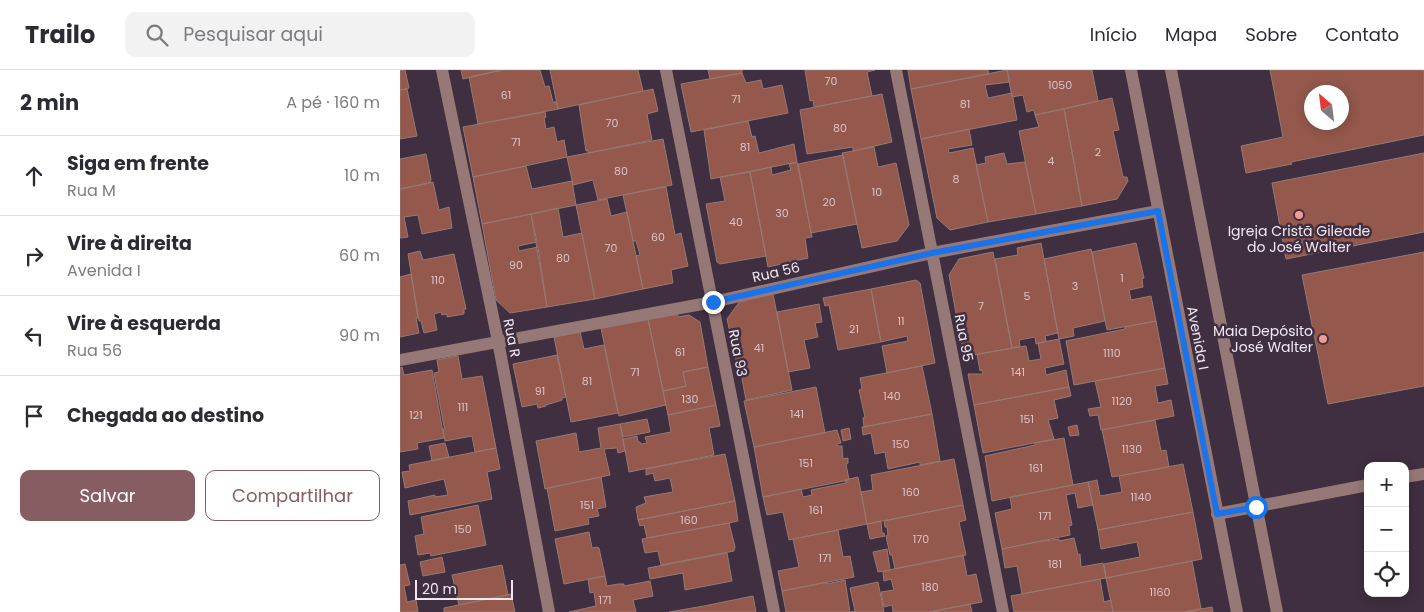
<!DOCTYPE html>
<html lang="pt">
<head>
<meta charset="utf-8">
<style>
	body { margin:0; font-family:Poppins,sans-serif; background:#f2f2f3; color:#2b2b33 }
	.controls { position:absolute; right:15px; bottom:15px; display:grid; overflow:hidden; border-radius:10px; box-shadow:0 2px 12px #0003 }
	.controls button { width:45px; height:45px; display:grid; place-items:center; padding:0; border:0; border-bottom:1px solid #e1e1e2; background:#fff; color:#2b2b33; font:25px sans-serif }
	.compass { position:absolute; left:904px; top:15px; width:45px; height:45px; border-radius:50%; background:#fff; box-shadow:0 2px 12px #0003; rotate:332deg }
	.scale { position:absolute; left:15px; bottom:12px; width:98px; box-sizing:border-box; padding-left:5px; border:2px solid #f1e7f1; border-top:0; font-size:14px; line-height:18px; white-space:nowrap; color:#f1e7f1; -webkit-text-stroke:4px #3f2f40; paint-order:stroke }
	.stop { position:absolute; width:15px; height:15px; margin:-11px; border:4px solid #1a73e8; border-radius:50%; background:#fff }
	.stop.end { background:#1a73e8; border-color:#fff; box-shadow:0 1px 5px #0008 }
	.list { margin:0; padding:0; list-style:none }
	h2 { display:flex; justify-content:space-between; align-items:center; height:65px; margin:0; padding:0 20px; font-size:21px }
	h2 small { font-size:16px; font-weight:400; color:#7c7c81 }
	.list li { display:grid; grid-template-columns:32px 1fr auto; gap:15px; align-items:center; box-sizing:border-box; height:80px; padding:0 20px; border-top:1px solid #e1e1e2 }
	.list b { display:block; font-size:19px; white-space:nowrap }
	.list p { margin:0; font-size:16px; white-space:nowrap; color:#7c7c81 }
	.list em { font-size:16px; font-style:normal; color:#7c7c81 }
	.actions { display:flex; gap:10px; padding:15px 20px }
	.actions a { flex:1; padding:11px 0; border:1px solid #865d60; border-radius:10px; text-align:center; font-size:18px; color:#865d60 }
	.actions .main { background:#865d60; color:#fff }
	.icon { flex:none; width:28px; height:28px; fill:none; stroke:currentColor; stroke-width:2; stroke-linecap:round; stroke-linejoin:round }
	.map { position:relative; flex:none; width:1024px; height:542px; overflow:hidden }
	header { display:flex; align-items:center; gap:30px; box-sizing:border-box; height:70px; padding:0 25px; background:#fff; border-bottom:1px solid #e1e1e2 }
	header strong { font-size:24px }
	nav { display:flex; gap:28px; margin-inline-start:auto; font-size:18px }
	.search { width:350px; height:45px; background:#f2f2f3; display:flex; align-items:center; gap:12px; box-sizing:border-box; padding:0 18px; border-radius:10px; color:#7c7c81; font-size:19px }
	main { display:flex }
	aside { flex:1; background:#fff }
	.map>svg:first-child { display:block }
</style>
</head>
<body>
<header>
<strong>Trailo</strong>
<div class="search"><svg class="icon" aria-label="search" viewBox="0 0 24 24"><circle cx="10" cy="10" r="6"/><path d="M15 15l6 6"/></svg>Pesquisar aqui</div>
<nav><a>Início</a><a>Mapa</a><a>Sobre</a><a>Contato</a></nav>
</header>
<main>
<aside>
<h2>2 min<small>A pé · 160 m</small></h2>
<ul class="list">
<li><svg class="icon" aria-label="ahead" viewBox="0 0 24 24"><path d="M12 20V5M6 11l6-6 6 6"/></svg><div><b>Siga em frente</b><p>Rua M</p></div><em>10 m</em></li>
<li><svg class="icon" aria-label="right" viewBox="0 0 24 24"><path d="M7 20v-9h11M14 6l5 5-5 5"/></svg><div><b>Vire à direita</b><p>Avenida I</p></div><em>60 m</em></li>
<li><svg class="icon" aria-label="left" viewBox="0 0 24 24"><path d="M17 20v-9H6M10 6l-5 5 5 5"/></svg><div><b>Vire à esquerda</b><p>Rua 56</p></div><em>90 m</em></li>
<li><svg class="icon" aria-label="arrive" viewBox="0 0 24 24"><path d="M6 21V4h12l-3 4 3 4H6"/></svg><div><b>Chegada ao destino</b></div></li>
</ul>
<div class="actions"><a class="main">Salvar</a><a>Compartilhar</a></div>
</aside>
<div class="map">
<svg width="1024" height="542" viewBox="0 0 1024 542">
	<rect width="100%" height="100%" fill="#3f2f40"/>
	<path fill="#94584c" stroke="#967a74" fill-rule="evenodd" d="M0 0H5L9 18 0 20Z
		M61 0H102L63 9Z
		M102 0H140L145 17 149 16 153 32H156L158 39 78 54 69 7Z
		M150 0H238L243 21 158 39Z
		M308 0H342V3L310 9Z
		M405 0H475L467 2 472 26 414 37 413 30 410 31Z
		M508 0H588L589 4 511 19Z
		M607 0H692L698 31 635 45 634 40 627 42 623 25 612 27Z
		M607 0 610 12 585 15 588 28 612 23 617 50 521 69 511 19Z
		M870 0H1024V65L891 92 892 94 846 103 841 76 883 67ZM912 22H942V52H912Z
		M342 3 346 13 361 10 363 19 382 15 388 43 291 62 281 14Z
		M7 19 17 66 0 69V20Z
		M253 19 258 41 247 44 252 70 188 83V80L186 81 179 35Z
		M482 24 492 72 453 81V77L407 84 400 40Z
		M712 28 719 60 713 61 723 107H727L728 111 717 129 682 136 664 39Z
		M664 39 682 136 636 144 619 61 639 57 635 45Z
		M145 42 146 47 144 48 146 59 154 57 157 72 164 70 167 87 73 107 63 57Z
		M348 51 352 67 355 66 359 83 394 74 397 92 311 109 304 60Z
		M569 59 572 75 548 79 549 83 573 78 588 152 550 160 537 148 521 69Z
		M263 69 272 115 198 130 193 110 173 115 167 87Z
		M474 77 478 97 496 93 509 155 497 171 462 178 442 83Z
		M604 83 607 94 625 92 636 144 588 152 576 95 586 93 585 87Z
		M1024 83V162L886 189 872 113Z
		M26 84 31 109 30 113 0 119V89Z
		M443 85 457 154 411 163 398 94Z
		M397 92 412 167 405 168 408 188 368 197 350 102 371 97 372 105 391 100 389 94Z
		M126 96 132 119 172 111 176 135 82 154 73 107Z
		M350 102 366 186 320 194 317 192 306 134 325 131 320 107Z
		M33 112 39 140 49 137 52 158 22 164 18 145 4 147 8 167 0 168V119Z
		M266 117 275 165 281 163 288 196 271 200 273 213 243 219 236 186 240 185 236 171H233L223 125Z
		M207 129 211 146 227 142 243 219 195 229 176 135Z
		M158 138 163 167 182 163 195 229 147 237 131 144Z
		M131 144 137 172 118 176 119 181 138 177 147 237 110 243 96 230 82 154Z
		M641 173 658 263 645 266 646 271 636 274 635 267 619 270 620 276 612 278 595 189 618 185 617 178Z
		M736 173 744 208 742 209 743 217 729 220 731 230 751 226 756 251 707 260 692 182Z
		M691 179 705 251 673 258 674 266 659 269 644 189Z
		M20 181 23 190 54 184 66 239H64V244L47 247V244L42 245 41 242 34 244 37 260 24 263 21 251H19L8 184Z
		M593 182 612 278 564 287 549 205 559 189Z
		M1024 182V316L928 334 902 205Z
		M11 204 18 248H16L19 263 0 267V207Z
		M516 210 520 213 535 293 487 303 482 276 508 271 507 266 481 272 471 219Z
		M471 219 481 272 438 280 429 235 425 236 423 228Z
		M373 224 392 320 346 330 340 298 338 299 327 249 340 231Z
		M419 234 422 252 415 253 418 267 404 270 410 298 388 302 377 242Z
		M277 243 278 247 289 245 300 252 308 297 283 302 286 316 263 321 248 249Z
		M248 249 266 335 219 346 201 258Z
		M756 251 765 298 674 315 666 271 725 259V257Z
		M180 262 184 279 204 275 218 343 171 352 154 267Z
		M659 269 664 294 645 298 646 305 666 300 669 317 574 335 568 304H583L582 300 580 301 577 284 626 276 629 291 641 289 638 273Z
		M157 285 166 327 162 328V330L146 335V336L138 338 137 334 122 337 113 294Z
		M58 286 62 309 82 306 96 378 75 382 72 366 45 371 43 359H45L44 356 34 303 39 302 37 290Z
		M522 296 532 344 464 357 463 348 465 347 459 320 462 319 460 308Z
		M2 297 4 305 32 300 44 368 17 373 18 379 0 382V298Z
		M308 297 316 335 268 345 263 321 286 316 283 302Z
		M765 298 768 314 755 316 758 333 771 330 774 346 701 360 698 345 690 346 688 339 701 337 695 311Z
		M416 317 425 363 354 377 344 331Z
		M669 317 671 326 654 330 658 348 648 350 654 369 583 383 574 335Z
		M316 335 320 356 309 358 314 385 229 402 223 369 237 366 238 372H240L241 374 247 373 245 367 271 362 268 345Z
		M532 344 540 391 520 395V392L488 399 485 382 475 384 471 363 463 365 462 357Z
		M247 349 250 362 223 367 220 354Z
		M755 350 761 381 766 380 769 397 712 407 702 360Z
		M220 354 225 381 218 383 217 378 204 379 210 405 145 419 136 371 176 363 179 382 201 378 198 358Z
		M677 355 679 365 670 366 668 357Z
		M449 358 451 369 443 371 441 360Z
		M437 360 441 373 437 374V376H442L443 389 448 388V393L446 394 449 410 363 427 354 377Z
		M664 368 673 415 592 431 585 386 635 375V373Z
		M45 373 49 387 32 391 29 376Z
		M96 378 100 399 87 402 92 429 10 445 8 431 35 425V427L48 425 44 409 5 418 2 402 10 401 9 395Z
		M325 384 335 431 238 450 236 437 246 433 244 427 273 422 270 408 255 411 253 403 246 405V399Z
		M554 389 563 435 467 454 461 422 473 420 471 405Z
		M783 394 793 442 698 460 688 412 697 410 700 426 722 422 719 406Z
		M201 407 206 437 197 439 199 446 188 448 189 454 155 461 147 418Z
		M458 407 467 454 389 470 383 442 367 445 363 427 401 419 403 427 412 425 411 420 446 413 445 410Z
		M688 412 693 435 678 438 675 423 666 425 672 455 669 456 670 465 602 479 595 443 612 439 610 427Z
		M335 431 338 451 329 453 247 468 244 455 240 456 238 450Z
		M78 435 86 475 31 486 30 483 18 485 15 466 24 464 21 447Z
		M563 435 566 450 559 452 566 485 495 499 492 485H490L486 466 488 465 487 457H485L484 451Z
		M793 442 802 489 706 508 704 494 740 487 737 472 701 479 698 460Z
		M481 451 482 463H484L485 466 470 469 467 454Z
		M329 453 335 477 334 481 261 495 258 481 245 483 242 469Z
		M438 460 443 487 450 486 454 507 382 521 378 501 399 497 393 469Z
		M189 462 192 478 197 477 199 478 205 506 164 514 155 469Z
		M674 468 678 485 680 484 681 497 703 493 706 508 622 524 617 496 605 498 602 479 637 472 659 469V471Z
		M487 479 490 500 478 502 473 482Z
		M327 483 332 511 285 520 283 503 250 509 248 498Z
		M563 485 567 506 576 504 582 532 529 542H493L492 535 484 537 481 522 494 520 491 509 484 511 483 502 493 499Z
		M42 487 45 502 23 506 20 492Z
		M792 491 801 539 784 542H713L706 508Z
		M5 494 10 515 4 516 7 532 16 530 18 542H0V495Z
		M102 495 108 525 59 535 52 505Z
		M205 506 207 516 218 514H224V516L250 511 253 526 233 530 236 542H169L196 536 194 522 190 523 188 509Z
		M700 509 704 532 711 530 713 542H614L611 526Z
		M445 510 450 542H386L382 521 427 512V514Z
		M478 512 484 542H451L455 541 450 518Z
		M111 524 115 542H44V538Z
		M353 526 356 542H269L304 536Z
		M570 534 572 542H529Z
		M812 537 813 542H784L801 539Z"/>
	<g fill="none" stroke-linecap="round" stroke-linejoin="round">
		<path stroke="#967976" stroke-width="12" d="M42 0 98 271 149 542
			M266 0 374 542
			M496 0 603 542
			M731 0 837 542
			M771 0 877 542
			M0 290 313 232 532 183 758 141
			M1005 407 1024 404
			M817 444 968 415"/>
	</g>
	<g fill="none" stroke-linecap="round" stroke-linejoin="round">
		<path stroke="#1a73e8" stroke-width="6" d="M313 232 532 183 758 141 817 444 856 437"/>
	</g>
	<g fill="#f59b96" stroke="#3f2f40" stroke-width="2">
		<circle cx="899" cy="145" r="5"/>
		<circle cx="923" cy="269" r="5"/>
	</g>
	<g text-anchor="middle" stroke-width="5" stroke-linejoin="round" paint-order="stroke">
		<g font-size="11" fill="#dac3c8">
			<text x="431" y="15">70</text>
			<text x="660" y="19">1050</text>
			<text x="106" y="29">61</text>
			<text x="336" y="33">71</text>
			<text x="565" y="38">81</text>
			<text x="212" y="57">70</text>
			<text x="440" y="62">80</text>
			<text x="116" y="76">71</text>
			<text x="345" y="81">81</text>
			<text x="698" y="86">2</text>
			<text x="651" y="95">4</text>
			<text x="221" y="105">80</text>
			<text x="556" y="113">8</text>
			<text x="477" y="126">10</text>
			<text x="429" y="136">20</text>
			<text x="382" y="147">30</text>
			<text x="336" y="156">40</text>
			<text x="258" y="171">60</text>
			<text x="211" y="182">70</text>
			<text x="163" y="192">80</text>
			<text x="116" y="199">90</text>
			<text x="722" y="212">1</text>
			<text x="38" y="214">110</text>
			<text x="675" y="220">3</text>
			<text x="627" y="230">5</text>
			<text x="581" y="240">7</text>
			<text x="501" y="255">11</text>
			<text x="454" y="263">21</text>
			<text x="359" y="282">41</text>
			<text x="280" y="286">61</text>
			<text x="712" y="287">1110</text>
			<text x="235" y="306">71</text>
			<text x="618" y="306">141</text>
			<text x="187" y="315">81</text>
			<text x="140" y="325">91</text>
			<text x="492" y="330">140</text>
			<text x="290" y="333">130</text>
			<text x="722" y="335">1120</text>
			<text x="63" y="341">111</text>
			<text x="397" y="348">141</text>
			<text x="16" y="349">121</text>
			<text x="627" y="353">151</text>
			<text x="501" y="378">150</text>
			<text x="732" y="383">1130</text>
			<text x="406" y="397">151</text>
			<text x="636" y="402">161</text>
			<text x="511" y="426">160</text>
			<text x="741" y="431">1140</text>
			<text x="187" y="439">151</text>
			<text x="416" y="444">161</text>
			<text x="645" y="450">171</text>
			<text x="289" y="454">160</text>
			<text x="63" y="463">150</text>
			<text x="521" y="473">170</text>
			<text x="425" y="492">171</text>
			<text x="655" y="498">181</text>
			<text x="530" y="521">180</text>
			<text x="760" y="526">1160</text>
			<text x="205" y="534">171</text>
		</g>
		<g font-size="14" fill="#f1e7f1" stroke="#3f2f40">
			<text x="899" y="166">Igreja Cristã Gileade<tspan x="899" dy="16">do José Walter</tspan></text>
			<text x="913" y="266" text-anchor="end">Maia Depósito<tspan x="913" dy="16">José Walter</tspan></text>
		</g>
		<g font-size="14" fill="#f1e7f1" stroke="#3f2f40">
			<text transform="translate(376 202) rotate(-13)" y="5">Rua 56</text>
			<text transform="translate(112 268) rotate(79)" y="5">Rua R</text>
			<text transform="translate(564 268) rotate(79)" y="5">Rua 95</text>
			<text transform="translate(798 268) rotate(79)" y="5">Avenida I</text>
			<text transform="translate(338 283) rotate(79)" y="5">Rua 93</text>
		</g>
	</g>
</svg>
<div class="controls">
<button>+</button>
<button>−</button>
<button><svg class="icon" aria-label="locate" viewBox="0 0 24 24"><circle cx="12" cy="12" r="6"/><path d="M12 2v4M12 18v4M2 12h4M18 12h4"/></svg></button>
</div>
<svg class="compass" viewBox="-18 -18 36 36"><path d="M0-13l5 13h-10z" fill="#e53935"/><path d="M0 13l5-13h-10z" fill="#7c7c81"/></svg>
<div class="scale">20 m</div>
<div class="stop" style="left:856px;top:437px"></div>
<div class="stop end" style="left:313px;top:232px"></div>
</div>
</main>
</body>
</html>
